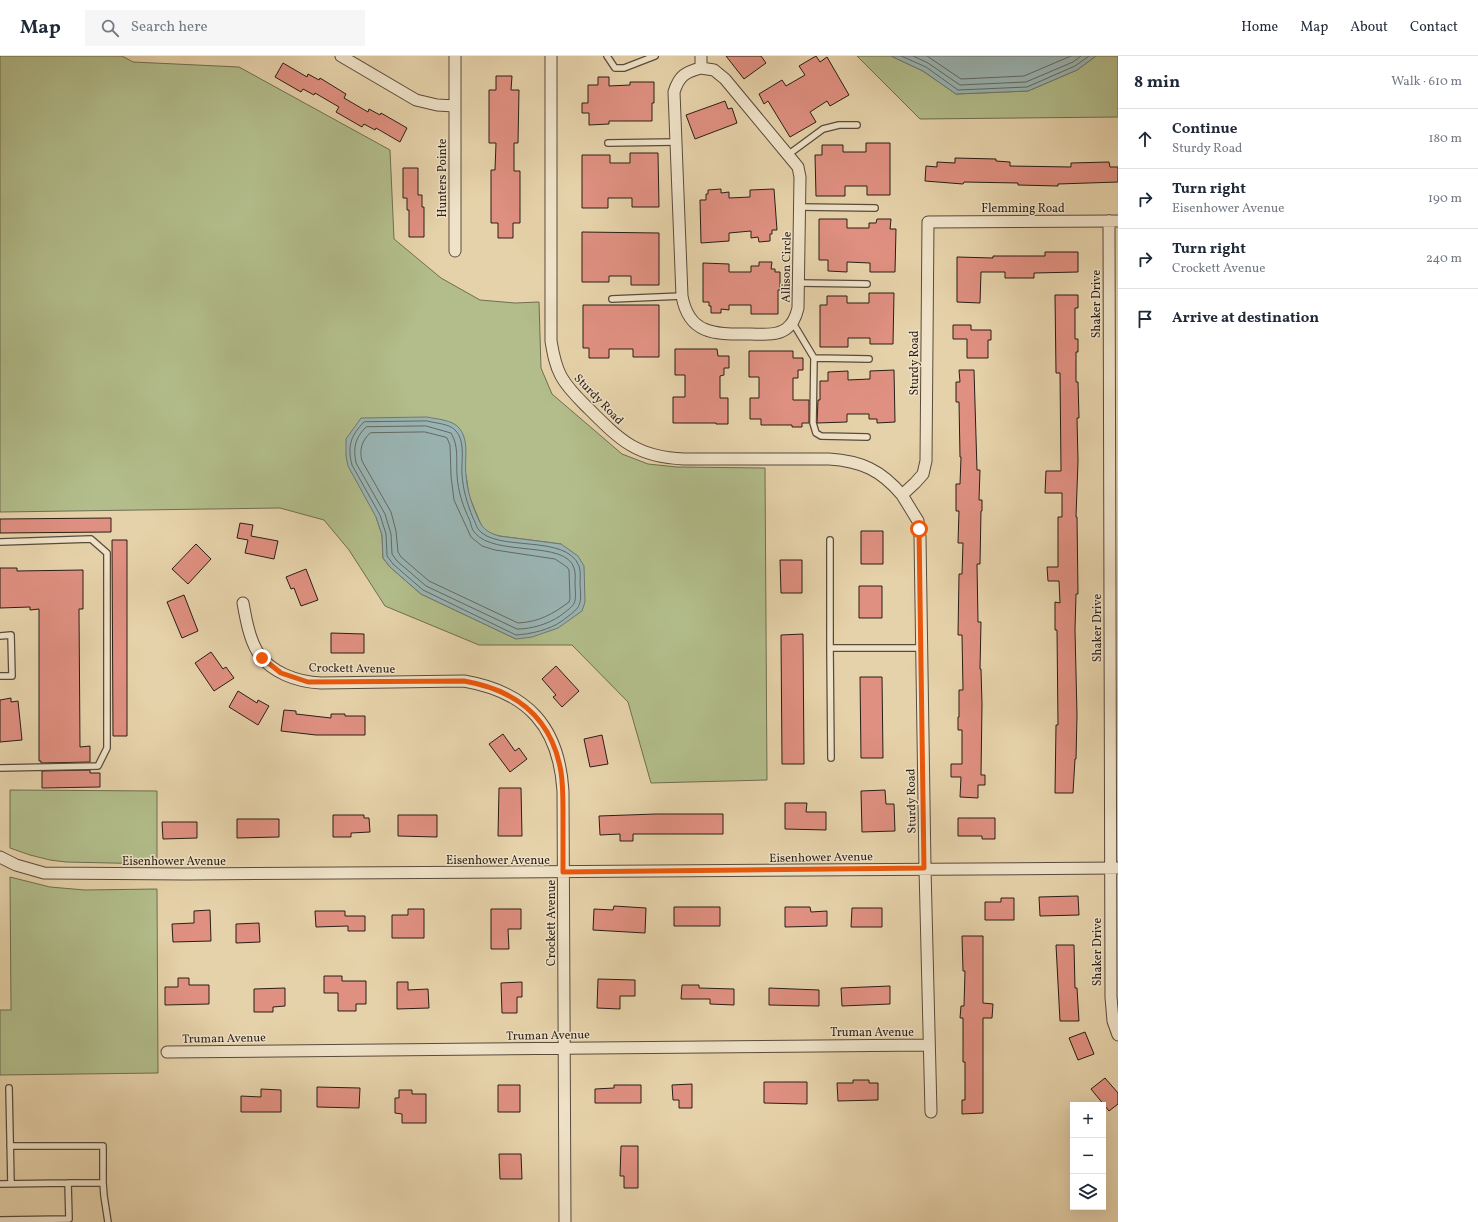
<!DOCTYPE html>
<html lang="en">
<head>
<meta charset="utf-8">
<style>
	body { margin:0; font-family:Vollkorn,serif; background:#f6f6f7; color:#1f2937 }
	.controls { position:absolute; right:12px; bottom:12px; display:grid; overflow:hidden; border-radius:0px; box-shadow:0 4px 16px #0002 }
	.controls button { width:36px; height:36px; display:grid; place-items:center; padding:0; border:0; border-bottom:1px solid #e0e1e3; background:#fff; color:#1f2937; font:20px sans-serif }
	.stop { position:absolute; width:12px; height:12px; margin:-9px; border:3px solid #ea580c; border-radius:50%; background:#fff }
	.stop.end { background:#ea580c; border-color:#fff; box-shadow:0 1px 4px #0008 }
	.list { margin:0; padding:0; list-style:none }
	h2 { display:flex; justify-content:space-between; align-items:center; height:52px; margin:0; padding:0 16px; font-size:17px }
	h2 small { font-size:13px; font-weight:400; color:#747a83 }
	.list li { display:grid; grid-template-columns:26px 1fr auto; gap:12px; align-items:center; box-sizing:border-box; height:60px; padding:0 16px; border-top:1px solid #e0e1e3 }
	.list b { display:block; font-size:15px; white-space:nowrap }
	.list p { margin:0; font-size:13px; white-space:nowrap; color:#747a83 }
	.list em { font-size:13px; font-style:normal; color:#747a83 }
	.icon { flex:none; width:22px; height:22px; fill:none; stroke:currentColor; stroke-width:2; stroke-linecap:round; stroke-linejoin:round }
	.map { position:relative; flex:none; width:1118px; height:1166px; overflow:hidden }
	header { display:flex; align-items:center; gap:24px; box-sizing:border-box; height:56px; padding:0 20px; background:#fff; border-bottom:1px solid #e0e1e3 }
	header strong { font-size:19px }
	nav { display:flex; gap:22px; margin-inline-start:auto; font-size:14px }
	.search { width:280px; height:36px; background:#f6f6f7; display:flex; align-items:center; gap:10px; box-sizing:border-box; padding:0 14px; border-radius:0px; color:#747a83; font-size:15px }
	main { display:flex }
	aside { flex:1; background:#fff }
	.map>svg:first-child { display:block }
</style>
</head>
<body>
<header>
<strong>Map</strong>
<div class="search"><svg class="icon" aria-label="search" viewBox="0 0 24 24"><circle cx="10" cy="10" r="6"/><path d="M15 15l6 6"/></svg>Search here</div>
<nav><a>Home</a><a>Map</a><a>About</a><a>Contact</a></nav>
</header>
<main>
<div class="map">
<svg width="1118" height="1166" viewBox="0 0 1118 1166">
	<rect width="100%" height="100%" fill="#e6d2aa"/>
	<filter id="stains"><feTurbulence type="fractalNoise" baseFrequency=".005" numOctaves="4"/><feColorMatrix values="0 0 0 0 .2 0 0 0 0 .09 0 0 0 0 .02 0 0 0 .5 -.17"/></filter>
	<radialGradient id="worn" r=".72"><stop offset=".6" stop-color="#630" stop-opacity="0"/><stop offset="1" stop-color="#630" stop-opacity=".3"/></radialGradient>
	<path fill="#b2bd8b" stroke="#6e6e50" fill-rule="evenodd" d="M0 0H122L133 6 239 11 390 94 394 183 441 222 480 244 515 247 539 246 541 312 552 338 622 398 648 408 677 411 765 412 767 724 651 727 628 646 572 589H479L385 550 349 494 324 464 280 452 0 456ZM466 419 469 440 482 471 489 477 499 480 561 488 516 583 421 538 390 511 383 502 382 479 376 461Z
		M857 0H891L923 15 956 38 1028 35 1077 14 1096 0H1118V61L920 63Z
		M10 734 157 735V808L66 806 50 804 30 799 10 792Z
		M10 821 50 831 85 834 157 833 158 1017 0 1019V954H11Z"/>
	<path fill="#9ab5b4" stroke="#6d7974" d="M891 0H1096L1077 14 1028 35 956 38 923 15Z
		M427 361C436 363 453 364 459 372 470 385 464 404 466 419 467 432 470 443 475 455 481 470 483 475 499 480L561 488 578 500 584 510 585 546 582 555 558 572 532 581 516 583 421 538 390 511 383 502 382 479 376 461 348 410 346 400V383L361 362Z"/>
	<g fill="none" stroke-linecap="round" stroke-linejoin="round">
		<path stroke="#626a64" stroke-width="1" d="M901 0 926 11 958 34 1027 31 1075 10 1089 0
			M913 0 928 7 960 29 1026 26 1073 6 1081 0
			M927 0 961 23 1024 20 1071 0
			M427 365C435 367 450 368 455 374 466 385 461 405 462 418 463 434 467 447 473 462 475 465 476 470 478 473 496 497 566 477 579 510 581 515 580 523 580 528 582 552 580 551 562 565 549 574 531 578 516 579L423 534 393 508 387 500 386 478 380 459 352 409C347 390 351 379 364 366Z
			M426 370 451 377C459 390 456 404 457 419 458 436 463 450 470 465 471 469 472 474 475 477 495 501 566 484 574 512 576 517 575 523 575 527 576 549 577 547 560 560 548 568 532 573 517 573L426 530 397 505 392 498 391 478 385 458 356 407C353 391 355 382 366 371Z
			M425 376 445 381 447 382 450 389 451 420 454 444 471 481 482 490 495 494 555 503 567 511 569 514 570 543 569 546C553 558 539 566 518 567L429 525 401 501 398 496 396 475 391 456 362 405C359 393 362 385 370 377Z"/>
	</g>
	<path fill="#e09081" stroke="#2a1e15" d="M726 0H761L766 7 744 23Z
		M816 0 820 6 827 1 849 39 830 50 827 45 810 56 816 66 790 81 768 45 764 48 759 38 782 24 786 30 805 19 799 10Z
		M283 7 307 21 308 18 319 24 320 22 346 38 344 42 368 56 369 53 380 59 381 57 407 72 400 86 376 72 375 74 364 68 362 71 336 56 339 51 315 37 314 39 303 33 301 36 275 21Z
		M496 20H512L511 34H519L518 87H514V115H520V167H513V182H498V167H491V114H495L496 87H489V34H496Z
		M598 21H609V30L630 29V26H654V47H652V65H609V68L589 69V57H582V47H588V29H598Z
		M725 45 728 53 732 52 737 67 695 83 686 59Z
		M866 87H890V139H867V130H845V140H816L815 99H822V89H843V96H866Z
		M630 97H658L659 151H632V142H608V152H582V99H610V107H630Z
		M955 102 996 103V105L1010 106V110L1071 111V107L1109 106 1110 111H1118V126L1058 128V130L1018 129V127L964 126 963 128 925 125 926 110 937 111V106L955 107Z
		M403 112H418V139H422V151H424V181H409V154H407V142H403Z
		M721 133V137L729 136V142L750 141V134L774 133 777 174H772V178H770V185L759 186 758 181 751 182V175L729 177V185L701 187 700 144H706V138H708V134Z
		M819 163H847V172H869V167H876L877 163H891L890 173H896L895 216H870V207L847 206V216L828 215V204H819Z
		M582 176 659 177V229H631V220H609V226H582Z
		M1045 196H1078V216L1034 217V222H1005V216H981L980 247 957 246V201L993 202V200H1045Z
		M759 206H772L771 213H775V216H780V234H778V258H751V249H729V254L721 253V257H711V250H709V246H703V207L729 208V216H751V210H759Z
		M869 237H894L893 288H870V282H848V291H820V249H827V240H847V247H869Z
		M1055 239H1078V252H1075V283H1078V296H1076V326H1078L1079 362H1077L1078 405 1076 461H1077L1078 538H1076L1075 574 1077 659 1076 703H1075L1073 737H1055L1056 669H1058L1057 574H1055V546L1060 547 1059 525H1048L1047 511H1058V461H1062V437H1045L1046 415H1061L1060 317H1056Z
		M583 249H659V301H633V293H609V302H589V292H583Z
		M953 269H971V274H991V284H988V302H967V283H953Z
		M675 293H717L718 300H729V312H724V319L720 320V342H728V368H716V367H673V341H685V319H675Z
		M749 295H793V302H803V314H798V322H793V344H809V367H802V371H792V369H761V363H750V342H759V321H749Z
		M894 314 895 366 877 367V363H869V358H847V366L817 367 818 344H820V325H828V316L848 315V324L870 323V315Z
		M959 314H974L977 414H980L979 444H982V455H981L980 508H977L978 566H981L980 613H981L982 648 981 719H985V729H978V742L960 741 961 721H951V708H962V674H958V661H959V634H963L962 579H958L959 518H962L963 487H958L959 455H956V428H960L961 401H960L959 346H956V326H960Z
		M111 462V476L0 477V463Z
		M240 467 253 469 251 480 278 485 274 503 245 497 248 484 237 482Z
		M861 475H883V508H861Z
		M112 484H127V680H113Z
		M196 488 211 503 188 528 172 513Z
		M780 504H802V537H781Z
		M0 512H17V515L83 514V553H79L80 691 90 690V706L41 707V705H39V553L30 554V551L0 552Z
		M306 513 318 544 301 550 294 532 291 533 286 521Z
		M859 530H882V562H859Z
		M184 539 198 575 182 582 167 546Z
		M331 577 364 578V597H331Z
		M803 578 804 708H782L781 579Z
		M211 596 223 613 226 611 234 622 214 635 195 607Z
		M556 610 579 635 562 651 553 641 556 639 542 623Z
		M860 621H882L883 702H861Z
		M238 635 257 647 258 644 269 650 258 669 229 651Z
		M11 642V646L18 645 22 684 0 686V644Z
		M284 654 296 655V658L331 662V658H345V660H365V679H316L281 675Z
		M503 678 515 695 519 692 527 703 510 716 489 688Z
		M602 679 608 708 590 711 584 683Z
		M90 714V717H100V731L42 732V715Z
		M499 732H521L522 780H498Z
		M885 734 886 748H894L895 775 862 776 861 735Z
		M785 747H807L806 756H826V774L785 773Z
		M656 758H723V778H633V785H620V778L600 779 599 760Z
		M333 759H364V762H369L370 776 351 777V781H333Z
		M398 759H437V781L398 780Z
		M958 762H995V783H982V780H958Z
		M237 763H279V781L237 782Z
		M162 766H197V782L163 783Z
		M1078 840 1079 859 1040 860 1039 841Z
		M1001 842H1014V864H985V846H1001Z
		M614 850 646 852 645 877 593 874 594 853 613 854Z
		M674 851H720V870H674Z
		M785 851H810L811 856 827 855V870L785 871Z
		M852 852H882V871H851Z
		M408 853H424V882H392V859H408Z
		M491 853H521V873H508L509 893H491Z
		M210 854 211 885 173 886 172 868 194 867V855Z
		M315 855H345V860H365V875H348V870L316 871Z
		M259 867 260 886 236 887V868Z
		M962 880H983V947L993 948 992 962H983V1057L962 1058V1044H965V1006H963V962H960L961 950H964L965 915H963Z
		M1056 889H1074L1075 932H1077L1079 965H1060Z
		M324 920H342V925H366V948H356V955H338V937H324Z
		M178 922H189V929H209V948L165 949V931H178Z
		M598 923 635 924V940H620V953L597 952Z
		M397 926H408V934L428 933 429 952 397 953Z
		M522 926V941H517V957H502L501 927Z
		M682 929H699V932L734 933V949L710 948V943H681Z
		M890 930V948L842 950 841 932Z
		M285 932V950L273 951V956H254V933Z
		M769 932 819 934V950L769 949Z
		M1085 976 1094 998 1078 1004 1069 982Z
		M1105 1022 1118 1037V1048L1109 1055 1091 1033Z
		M853 1024H869V1027H878V1044L838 1045 837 1027H853Z
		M764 1026H807V1048L764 1047Z
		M692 1028V1052H679V1044H673L672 1029Z
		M498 1029H520V1056H498Z
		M614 1029H641V1047H595V1033L614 1032Z
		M317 1031 360 1032 359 1052 317 1051Z
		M261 1033 281 1034V1056H241V1040L261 1041Z
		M399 1034H412V1038H426V1067H402V1058L395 1057V1042H399Z
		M621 1090H638V1132H624V1120H620Z
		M499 1098H521L522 1123H500Z"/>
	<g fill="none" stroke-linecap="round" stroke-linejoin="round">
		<g stroke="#594b3a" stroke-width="8">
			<path id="lane" d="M607 0 615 12H624L655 0
				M608 87 676 86
				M789 98 823 73 839 69H857
				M800 151 875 152
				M799 227 867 228
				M612 243 682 240
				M793 267 814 302 869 303
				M814 302 813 367 816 377 821 380 867 381
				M830 484V592
				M0 486 91 483 107 497V692L98 710 0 712
				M0 580 11 579 12 620H0
				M831 702 830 592H921
				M9 1032 11 1128
				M10 1090H103V1127
				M0 1128 68 1127
				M0 1164 69 1163 68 1127H103L104 1140 108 1166"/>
		</g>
		<g stroke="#594b3a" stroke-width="13">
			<path id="street" d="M341 0 416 44 437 49 455 50
				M455 0V195
				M551 0V285C553 297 555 309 561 320 568 333 579 343 589 353 621 385 637 401 684 403H829C861 405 881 414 902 439
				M701 0V12
				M701 12 714 14 725 23 798 111 800 121 798 252C796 261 793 268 786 273 776 280 762 278 750 278 717 278 689 280 682 240L674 36C679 20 685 16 701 12Z
				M1109 165 1111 941 1113 965 1118 979
				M243 547C246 563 249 581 257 595 270 617 298 626 321 627L464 625C528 636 559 671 563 735L565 1166
				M0 801 16 809 44 817 187 818 1118 812
				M167 996 929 989
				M931 1056 925 812 920 481 918 465 902 439 915 427 923 418 926 405 928 166 1118 165"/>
		</g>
		<use href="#lane" stroke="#efe2c8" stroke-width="5.5"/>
		<use href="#street" stroke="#efe2c8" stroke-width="11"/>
	</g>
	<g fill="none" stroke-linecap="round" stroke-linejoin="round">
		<path stroke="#ea580c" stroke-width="5" d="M262 602 281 617 308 626 464 625C516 634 552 662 561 716 563 729 563 742 563 755 563 776 563 796 563 816L924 812 919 473"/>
	</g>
	<g text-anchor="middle" stroke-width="3" stroke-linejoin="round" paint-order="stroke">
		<g font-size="12" fill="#2a1e15" stroke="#efe2c8">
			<text transform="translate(442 122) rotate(-90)" y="4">Hunters Pointe</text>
			<text x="1023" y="156">Flemming Road</text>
			<text transform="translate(786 211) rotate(-89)" y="4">Allison Circle</text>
			<text transform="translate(1096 248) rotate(-90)" y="4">Shaker Drive</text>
			<text transform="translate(914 307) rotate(-90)" y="4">Sturdy Road</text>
			<text transform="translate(599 343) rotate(46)" y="4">Sturdy Road</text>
			<text transform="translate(1097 572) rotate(-90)" y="4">Shaker Drive</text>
			<text transform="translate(352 612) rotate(1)" y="4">Crockett Avenue</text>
			<text transform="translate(911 745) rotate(-91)" y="4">Sturdy Road</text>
			<text transform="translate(821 801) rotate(-1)" y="4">Eisenhower Avenue</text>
			<text x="498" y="808">Eisenhower Avenue</text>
			<text x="174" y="809">Eisenhower Avenue</text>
			<text transform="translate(551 867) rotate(-90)" y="4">Crockett Avenue</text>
			<text transform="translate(1097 896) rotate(-90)" y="4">Shaker Drive</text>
			<text x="872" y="980">Truman Avenue</text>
			<text transform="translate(548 979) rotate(-1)" y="4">Truman Avenue</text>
			<text transform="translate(224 982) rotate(-1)" y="4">Truman Avenue</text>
		</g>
	</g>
	<rect width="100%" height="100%" filter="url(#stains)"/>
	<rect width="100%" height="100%" fill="url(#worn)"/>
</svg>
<div class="controls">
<button>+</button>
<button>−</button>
<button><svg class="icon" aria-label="layers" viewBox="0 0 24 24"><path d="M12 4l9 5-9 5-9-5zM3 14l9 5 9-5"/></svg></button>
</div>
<div class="stop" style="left:919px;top:473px"></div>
<div class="stop end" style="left:262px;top:602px"></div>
</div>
<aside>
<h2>8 min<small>Walk · 610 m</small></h2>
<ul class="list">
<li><svg class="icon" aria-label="ahead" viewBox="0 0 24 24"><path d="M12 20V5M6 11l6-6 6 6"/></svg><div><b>Continue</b><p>Sturdy Road</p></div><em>180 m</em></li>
<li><svg class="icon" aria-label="right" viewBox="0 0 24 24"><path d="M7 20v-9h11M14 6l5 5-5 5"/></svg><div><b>Turn right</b><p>Eisenhower Avenue</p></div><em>190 m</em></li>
<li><svg class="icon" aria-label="right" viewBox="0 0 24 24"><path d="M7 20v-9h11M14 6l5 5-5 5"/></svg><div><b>Turn right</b><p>Crockett Avenue</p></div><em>240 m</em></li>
<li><svg class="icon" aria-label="arrive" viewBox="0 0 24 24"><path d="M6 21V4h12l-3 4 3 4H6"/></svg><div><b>Arrive at destination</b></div></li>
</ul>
</aside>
</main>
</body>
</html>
